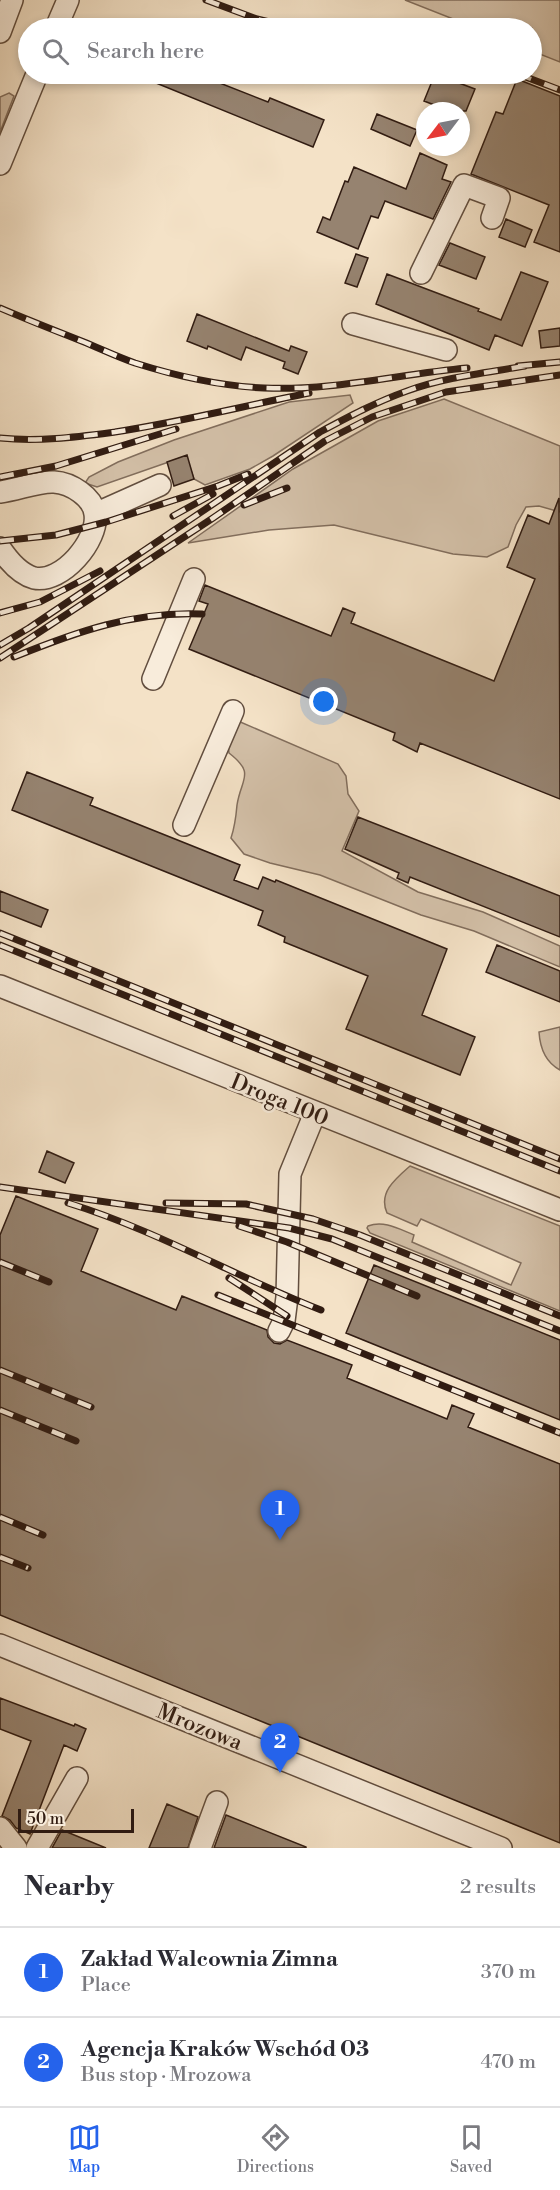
<!DOCTYPE html>
<html lang="en">
<head>
<meta charset="utf-8">
<style>
	body { margin:0; font-family:"Libre Bodoni",serif; background:#f2f2f3; color:#2b2b33 }
	.compass { position:absolute; left:416px; top:102px; width:54px; height:54px; border-radius:50%; background:#fff; box-shadow:0 3px 9px #0003; rotate:238deg }
	.scale { position:absolute; left:18px; bottom:15px; width:116px; box-sizing:border-box; padding-left:6px; border:3px solid #311c12; border-top:0; font-size:16px; line-height:21px; white-space:nowrap; color:#311c12; -webkit-text-stroke:4px #f8ecdb; paint-order:stroke }
	.you { position:absolute; left:324px; top:702px; width:21px; height:21px; margin:-15px; border:4px solid #fff; border-radius:50%; background:#1a73e8; box-shadow:0 0 0 9px #1a73e833 }
	.badge { display:grid; place-items:center; width:39px; height:39px; border-radius:50%; background:#2563eb; color:#fff; font-size:20px; font-weight:700 }
	.pin { position:absolute; translate:-50% -50px; filter:drop-shadow(0 2px 3px #0008) }
	.pin::after { content:''; position:absolute; top:32px; width:21px; height:18px; background:inherit; clip-path:polygon(0 0,100% 0,50% 100%) }
	.list { margin:0; padding:0; list-style:none }
	h2 { display:flex; justify-content:space-between; align-items:center; height:78px; margin:0; padding:0 24px; font-size:26px }
	h2 small { font-size:20px; font-weight:400; color:#7c7c81 }
	.list li { display:grid; grid-template-columns:39px 1fr auto; gap:18px; align-items:center; box-sizing:border-box; height:90px; padding:0 24px; border-top:2px solid #e1e1e2 }
	.list b { display:block; font-size:22px; white-space:nowrap }
	.list p { margin:0; font-size:20px; white-space:nowrap; color:#7c7c81 }
	.list em { font-size:20px; font-style:normal; color:#7c7c81 }
	.icon { flex:none; width:33px; height:33px; fill:none; stroke:currentColor; stroke-width:2; stroke-linecap:round; stroke-linejoin:round }
	.map { position:relative; flex:none; width:560px; height:1848px; overflow:hidden }
	.search { position:absolute; background:#fff; box-shadow:0 3px 9px #0003; left:18px; right:18px; top:18px; height:66px; display:flex; align-items:center; gap:15px; box-sizing:border-box; padding:0 21px; border-radius:33px; color:#7c7c81; font-size:22px }
	.sheet { height:258px; background:#fff }
	nav { display:flex; justify-content:space-around; align-items:center; box-sizing:border-box; height:84px; border-top:2px solid #e1e1e2; background:#fff; font-size:16px; color:#7c7c81 }
	nav a { display:grid; justify-items:center; gap:3px }
	nav .on { color:#2563eb }
	.map>svg:first-child { display:block }
</style>
</head>
<body>
<div class="map">
<svg width="560" height="1848" viewBox="0 0 560 1848">
	<rect width="100%" height="100%" fill="#f4e2c7"/>
	<filter id="stains"><feTurbulence type="fractalNoise" baseFrequency=".00333" numOctaves="4"/><feColorMatrix values="0 0 0 0 .2 0 0 0 0 .09 0 0 0 0 .02 0 0 0 .5 -.17"/></filter>
	<radialGradient id="worn" r=".72"><stop offset=".6" stop-color="#630" stop-opacity="0"/><stop offset="1" stop-color="#630" stop-opacity=".3"/></radialGradient>
	<path fill="#d3c0a8" stroke="#826e5d" stroke-width="1.5" d="M405 0H560V62L532 51V28H476Z
		M9 93 14 96 0 132V97Z
		M350 395 353 403 273 456 250 469 205 485 194 479 186 456 97 487 85 483 89 477 118 462 174 440 289 402Z
		M444 399 560 446V512L539 506 526 507 516 525 508 547 487 557 453 554 334 525 269 530 188 543 293 469 378 421Z
		M238 721 338 764 346 776 348 794 359 811 342 851 418 892 483 912 560 946V967L474 931 421 915 320 875 270 863 244 854 231 838C235 826 236 817 237 805 241 778 256 774 229 753L228 744Z
		M560 1027V1070C545 1062 540 1048 539 1032Z
		M410 1166 560 1226V1311L370 1233 367 1228 368 1226C384 1220 399 1229 414 1235L412 1242 511 1285 521 1263 421 1219 417 1226 387 1213C378 1193 395 1179 410 1166Z"/>
	<path fill="#968370" stroke="#311c12" stroke-width="1.5" d="M134 74H197L268 102 270 98 324 120 313 147Z
		M435 74 475 89 466 111H450L424 101Z
		M517 79 560 96V252L534 242 549 205 471 174 496 112 503 114Z
		M377 114 417 130 410 146 371 129Z
		M420 153 447 165 442 179 451 182 433 219 385 201 378 218 371 216 358 249 317 232 323 217 330 220 345 181 348 182 354 167 406 189Z
		M506 219 532 230 525 247 499 237Z
		M450 243 485 257 476 279 439 265Z
		M356 254 368 258 357 287 345 283Z
		M521 272 548 282 522 346 495 335 489 350 376 304 387 274 479 309 478 311 501 320Z
		M197 314 289 351 291 346 307 352 298 374 283 368 285 362 246 347 241 360 208 346 207 349 187 341Z
		M560 328V346L541 348 539 331Z
		M187 455 194 479 174 486 167 462Z
		M559 498 560 799 420 743 417 752 393 740 395 733 189 649 208 604 199 601 205 585 331 636 343 608 355 613 351 623 494 681 535 579 507 567 528 515 549 524Z
		M27 772 93 798 90 805 240 865 234 880 258 889 263 877 275 882 276 880 447 949 422 1015 475 1037 460 1075 346 1029 368 976 284 942 285 937 258 925 263 911 12 810Z
		M358 817 560 896V937L410 877 408 883 397 878 399 873 345 849Z
		M0 891 48 910 41 927 0 911Z
		M497 945 560 971V1002L486 972Z
		M47 1151 74 1163 65 1183 39 1172Z
		M16 1196 98 1229 81 1271 176 1310 182 1296 267 1330 268 1337 274 1343 280 1344 287 1340 352 1365 347 1378 447 1419 452 1405 474 1414 468 1427 560 1464V1843L0 1615V1235Z
		M374 1265 560 1340V1420L346 1333Z
		M0 1698 74 1726 75 1724 86 1729 77 1751 64 1745 30 1834 16 1828 10 1820 2 1816 31 1741 0 1729Z
		M167 1804 198 1817 188 1848H149Z
		M226 1815 306 1847V1848H214Z
		M62 1830 106 1848H52Z"/>
	<g fill="none" stroke-linecap="round" stroke-linejoin="round">
		<g stroke="#624e3f" stroke-width="24">
			<path id="minor" d="M56 28 68 0
				M0 32 12 0
				M0 164 37 74
				M421 273 464 185 499 198 492 218
				M353 324 446 350
				M0 492C17 490 39 481 54 482 71 483 93 497 95 514 99 540 62 584 34 578 20 574 8 560 0 548
				M95 514 160 485
				M153 679 194 579
				M184 825 233 711
				M0 986 560 1210
				M279 1331 284 1321 287 1297 290 1174 315 1113
				M0 1645 501 1848
				M0 1828 16 1848
				M37 1848 77 1778
				M200 1848 217 1802"/>
		</g>
		<use href="#minor" stroke="#f8ecdb" stroke-width="21"/>
		<g stroke="#311c12" stroke-width="7">
			<path id="rail" d="M206 0 257 19 294 28
				M518 74 560 90
				M0 308C28 320 56 331 84 342 101 349 118 357 135 363 176 376 221 386 264 388 333 391 399 374 467 368
				M518 366 560 362
				M0 438C39 442 76 437 115 432 180 422 244 406 309 393
				M0 477 56 466 176 429
				M244 505 287 488
				M173 516 213 494
				M0 541 56 535 106 522 218 486 248 474
				M0 613 40 602 100 571
				M0 645 29 628 320 432C348 417 376 402 407 391 445 377 485 373 525 366
				M14 657C76 632 134 611 202 614
				M0 658 213 518 325 441 372 417 446 392 560 375
				M0 933 560 1159
				M0 945 560 1171
				M0 1187 289 1228 332 1239 560 1331
				M68 1203C156 1230 236 1277 321 1310
				M166 1203 246 1204 313 1219 360 1235 560 1316
				M239 1226 287 1242 417 1296
				M0 1262 49 1282
				M229 1278 287 1316
				M218 1295 560 1433
				M0 1370 91 1407
				M0 1410 76 1441
				M0 1517 43 1535
				M0 1557 28 1568"/>
		</g>
		<use href="#rail" stroke="#f8ecdb" stroke-width="4.5" stroke-dasharray="14" stroke-linecap="butt"/>
	</g>
	<g text-anchor="middle" stroke-width="5" stroke-linejoin="round" paint-order="stroke">
		<g font-size="22" fill="#311c12" stroke="#f8ecdb">
			<text transform="translate(280 1099) rotate(22)" y="8">Droga 100</text>
			<text transform="translate(200 1726) rotate(22)" y="8">Mrozowa</text>
		</g>
	</g>
	<rect width="100%" height="100%" filter="url(#stains)"/>
	<rect width="100%" height="100%" fill="url(#worn)"/>
</svg>
<svg class="compass" viewBox="-18 -18 36 36"><path d="M0-13l5 13h-10z" fill="#e53935"/><path d="M0 13l5-13h-10z" fill="#7c7c81"/></svg>
<div class="scale">50 m</div>
<div class="you"></div>
<div class="pin badge" style="left:280px;top:1540px">1</div>
<div class="pin badge" style="left:280px;top:1773px">2</div>
<div class="search"><svg class="icon" aria-label="search" viewBox="0 0 24 24"><circle cx="10" cy="10" r="6"/><path d="M15 15l6 6"/></svg>Search here</div>
</div>
<section class="sheet">
<h2>Nearby<small>2 results</small></h2>
<ul class="list">
<li><span class="badge">1</span><div><b>Zakład Walcownia Zimna</b><p>Place</p></div><em>370 m</em></li>
<li><span class="badge">2</span><div><b>Agencja Kraków Wschód 03</b><p>Bus stop · Mrozowa</p></div><em>470 m</em></li>
</ul>
</section>
<nav>
<a class="on"><svg class="icon" aria-label="map" viewBox="0 0 24 24"><path d="M3 6l6-2 6 2 6-2v14l-6 2-6-2-6 2zM9 4v14M15 6v14"/></svg>Map</a>
<a><svg class="icon" aria-label="directions" viewBox="0 0 24 24"><path d="M12 3l9 9-9 9-9-9zM9 14v-3h6M13 9l2 2-2 2"/></svg>Directions</a>
<a><svg class="icon" aria-label="saved" viewBox="0 0 24 24"><path d="M7 4h10v16l-5-4-5 4z"/></svg>Saved</a>
</nav>
</body>
</html>
